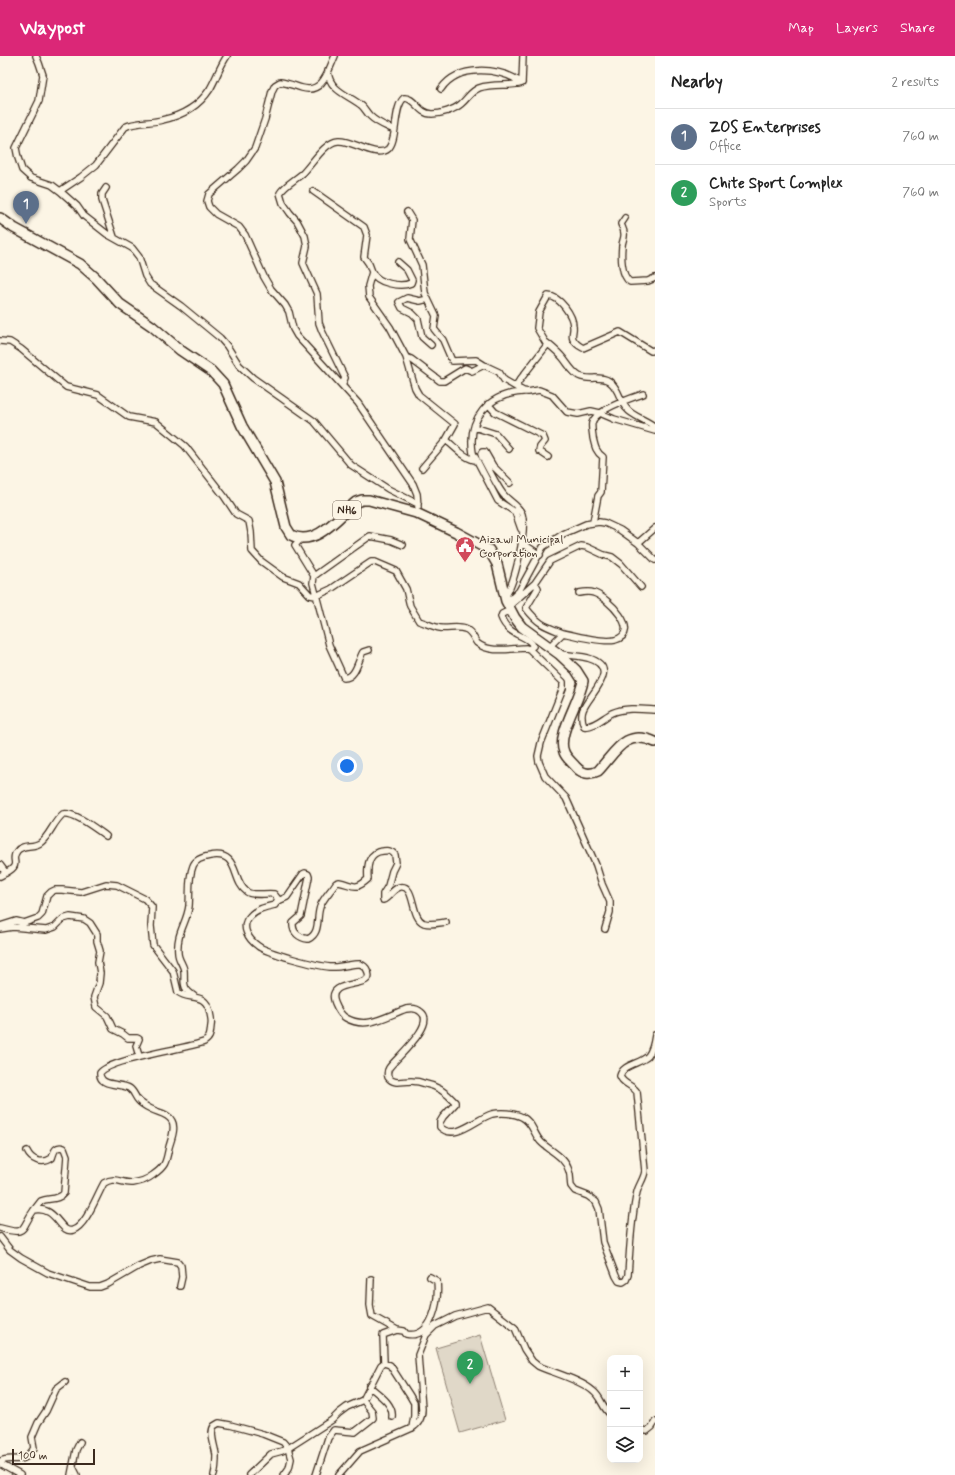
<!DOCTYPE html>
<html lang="en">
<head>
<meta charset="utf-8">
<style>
	body { margin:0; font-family:Mynerve,sans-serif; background:#f6f6f6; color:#222 }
	.controls { position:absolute; right:12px; bottom:12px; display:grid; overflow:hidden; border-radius:8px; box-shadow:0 4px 16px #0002 }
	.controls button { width:36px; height:36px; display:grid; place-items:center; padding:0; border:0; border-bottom:1px solid #e0e0e0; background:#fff; color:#222; font:20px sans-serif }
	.scale { position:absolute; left:12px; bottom:10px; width:83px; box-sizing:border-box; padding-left:4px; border:2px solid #3b2a1e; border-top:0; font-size:11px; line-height:14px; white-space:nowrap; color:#3b2a1e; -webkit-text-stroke:3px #fcf5e5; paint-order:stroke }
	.you { position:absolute; left:347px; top:710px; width:14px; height:14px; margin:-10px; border:3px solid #fff; border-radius:50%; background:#1a73e8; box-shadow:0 0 0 6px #1a73e833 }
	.badge { display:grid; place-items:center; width:26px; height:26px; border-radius:50%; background:#db2777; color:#fff; font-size:13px; font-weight:700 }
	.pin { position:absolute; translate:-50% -33px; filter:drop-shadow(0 1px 2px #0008) }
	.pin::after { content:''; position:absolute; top:21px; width:14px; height:12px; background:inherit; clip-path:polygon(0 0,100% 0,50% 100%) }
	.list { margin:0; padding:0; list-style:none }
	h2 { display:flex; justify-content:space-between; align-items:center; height:52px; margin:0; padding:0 16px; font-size:17px }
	h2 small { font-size:13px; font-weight:400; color:#767676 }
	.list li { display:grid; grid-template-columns:26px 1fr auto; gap:12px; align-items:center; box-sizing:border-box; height:56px; padding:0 16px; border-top:1px solid #e0e0e0 }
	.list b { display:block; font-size:15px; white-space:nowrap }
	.list p { margin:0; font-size:13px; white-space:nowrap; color:#767676 }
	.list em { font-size:13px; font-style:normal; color:#767676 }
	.icon { flex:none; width:22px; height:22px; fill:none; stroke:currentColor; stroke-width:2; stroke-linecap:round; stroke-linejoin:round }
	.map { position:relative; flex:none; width:655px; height:1419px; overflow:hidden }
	header { display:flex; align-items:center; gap:24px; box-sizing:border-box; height:56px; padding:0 20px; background:#db2777; color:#fff }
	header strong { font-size:19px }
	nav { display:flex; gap:22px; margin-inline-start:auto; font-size:14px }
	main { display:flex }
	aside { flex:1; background:#fff }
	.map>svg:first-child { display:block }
</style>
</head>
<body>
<header>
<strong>Waypost</strong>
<nav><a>Map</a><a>Layers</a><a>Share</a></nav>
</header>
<main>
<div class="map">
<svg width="655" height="1419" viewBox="0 0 655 1419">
	<rect width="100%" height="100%" fill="#fcf5e5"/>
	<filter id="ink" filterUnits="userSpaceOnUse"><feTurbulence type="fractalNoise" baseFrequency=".025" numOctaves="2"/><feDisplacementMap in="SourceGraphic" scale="8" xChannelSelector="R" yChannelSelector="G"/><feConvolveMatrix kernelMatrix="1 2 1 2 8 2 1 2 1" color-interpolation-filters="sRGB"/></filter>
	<g filter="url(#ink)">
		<path fill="#e0d8c8" stroke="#8e8173" d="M480 1279 505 1364 460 1377 436 1292Z"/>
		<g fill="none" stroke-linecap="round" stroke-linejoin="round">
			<g stroke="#3b2a1e" stroke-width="8">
				<path id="minor" d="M36 0 39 7 43 19 39 45 16 92 18 102 22 114 31 122 52 129 60 135 77 150 84 160 93 167 107 178 132 192 139 201 145 220 150 228 181 250 220 282 227 290 239 309 253 322 314 365 351 409 388 433 418 448
					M335 0C328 15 323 38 302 32 295 30 288 27 280 26L275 29 272 35 265 63 255 92 246 105 238 113 209 138 207 145 209 151 216 158 239 171 245 179 264 221 271 233 285 249 289 256 293 273 297 280 358 347 413 428 417 438 418 451
					M328 15C329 35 349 39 362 50 365 53 367 57 370 60 377 67 386 70 394 74
					M441 33C458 8 499 11 522 27
					M106 132 102 138V144L114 181
					M60 135 81 121 96 109 125 71C134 66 151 67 162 64 181 60 199 50 210 33 216 23 220 10 227 0
					M313 135 364 171 367 179 364 201 369 208 372 216 368 230 369 241 390 271 406 301 411 303 440 325H444L465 312 472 315 484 309 499 316 504 324 523 335 528 336 539 334 552 339 567 356 578 358 591 355 600 357 614 363 655 375
					M407 156 412 164 410 183 422 209 425 237 436 260 434 273 443 284 452 305 476 304 484 309
					M625 162 621 168C622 171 624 174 624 177 625 182 622 185 622 190 621 200 621 220 630 226L648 225 655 222
					M372 216C377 227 400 232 411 227L412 224 407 214 398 206
					M428 243 420 245 407 242 399 246 402 252 412 257 418 263 422 281 431 289
					M0 285 10 286 21 293 66 331 98 339 129 361 156 366 185 390 224 440 236 458 249 465 251 476 252 495 261 505 283 521 299 527 310 539 316 540 331 533 371 506H375L396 515 406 533 410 550 419 565C426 567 433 571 440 572 448 573 458 570 465 573 472 575 473 582 477 587 490 598 512 592 526 592L529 593 563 626V632L541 687 538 700 539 706 545 720 566 742 596 809 602 828 610 846V856L605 873
					M547 287C553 292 558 296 563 302 568 308 572 316 579 320 589 325 599 319 609 325 620 333 619 345 627 353 632 360 647 364 655 371
					M406 301 415 332 419 339 455 368 446 384 422 412
					M342 329 345 322 322 275 319 267 317 238 303 207 307 190 305 180 297 165 290 157 283 147 280 137C285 129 295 124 303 117 312 108 325 86 338 85 351 83 376 103 388 93 398 84 393 51 404 42 415 41 418 58 432 58 441 58 454 54 461 48 468 42 470 36 479 32 494 27 509 31 522 27L523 0
					M518 332 517 328 519 325 547 289 537 272 539 256 548 240C560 240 573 260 573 270 574 275 571 279 573 283 575 287 579 290 583 292L620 276 651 295 655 294
					M488 348 495 356 543 380 545 385 540 391 539 395 548 401
					M474 371 496 378 509 393
					M446 384C454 390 467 405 477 404
					M593 466 598 440 601 436 603 401C596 396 595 391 593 382 593 378 591 372 592 367 595 354 631 342 643 338
					M521 473 515 456 498 445 473 397C467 363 488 338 523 336
					M302 482 295 489 314 520
					M521 486 540 499
					M638 487 655 472
					M535 527 538 532 526 552C538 568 545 570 563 577
					M505 541C515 527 527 474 522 458 518 448 509 446 503 438 495 427 489 413 482 401L481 398 482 396H485L493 410 510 427
					M506 545 513 541 519 535 543 491 563 478 586 468 599 466 605 467 620 474 638 487 655 504
					M509 550 515 545 535 527 550 505 581 490 587 491 604 499 612 501 621 508 641 531
					M512 557 506 556 502 558 501 561C508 581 530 579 533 590L529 593
					M550 590 563 577C576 580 603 587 615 584 643 576 607 541 594 537 589 535 584 536 579 537
					M369 594 363 596C358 604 356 622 344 622L329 589 313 527 314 520 370 480 391 484 403 489
					M560 598C569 599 579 600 588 602 623 612 588 639 583 654 581 659 582 665 584 670 593 672 604 661 612 657 625 651 641 653 655 654
					M0 809 6 817
					M0 820C26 808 8 806 17 795 22 788 33 792 40 787 50 780 53 766 63 758 74 755 96 773 106 780
					M278 845 287 841 303 818 305 817 308 818 309 821 301 860 293 867C292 877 300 882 308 883 321 877 316 862 320 851 323 842 331 835 336 827L339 826C354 829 355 835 368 823 367 810 368 796 383 795 389 794 392 795 395 799L396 807 392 815 388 830 383 838V844C389 842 392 833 400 831 416 828 410 862 424 867 431 869 439 867 446 866
					M0 870 16 865 24 867 38 862 42 858 47 840 51 836 55 834H62L81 836 106 828 117 829 145 843 152 851 151 870 153 889 173 915 178 936C189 945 206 935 210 957 211 961 212 965 211 970 210 977 211 982 204 986 185 993 109 1003 100 1017 99 1031 121 1027 129 1032 134 1035 135 1041 138 1044 141 1048 147 1051 151 1053 158 1057 168 1057 172 1065 176 1072 171 1084 169 1091 166 1106 166 1110 153 1119 148 1123 140 1126 133 1127 121 1128 116 1120 104 1127 97 1139 86 1170 73 1174 60 1179 57 1149 34 1154 20 1173 28 1180 0 1172
					M0 873 13 871 46 874 55 871 63 863 70 861 84 863 90 867 97 878V885L100 895 98 906 100 917 99 927 94 941 96 951 107 960 113 973 123 978 128 982H137L139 983 136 990 139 1000
					M194 940C181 931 185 927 184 914 183 908 178 903 178 897 176 877 187 867 189 850 190 837 188 822 193 810 195 804 204 801 210 800 240 794 231 825 247 836 252 840 266 837 274 838L278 843 275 849C266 851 256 853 250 860 240 870 248 883 258 890 267 897 317 910 330 911 341 912 353 907 360 908 363 909 366 911 367 914 379 935 324 920 335 947 337 952 341 959 346 962 367 974 386 960 406 953 411 952 417 952 421 956 437 968 396 1002 389 1012 387 1015 387 1017 388 1021 394 1029 402 1025 411 1025 416 1025 421 1026 426 1028 438 1030 447 1037 455 1046V1048L443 1061 440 1066V1071C455 1086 477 1062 492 1058 501 1056 514 1057 522 1061 533 1066 534 1080 542 1087 552 1096 565 1101 569 1115 571 1120 570 1125 571 1130L575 1135 588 1140 596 1146 599 1153 603 1186 616 1220 619 1225 623 1226 626 1224 628 1219C630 1191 631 1163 637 1136 639 1128 644 1123 645 1115L637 1036C632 1028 623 1029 620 1020 623 1008 640 1008 648 1000 653 994 654 986 655 979
					M27 1095C31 1104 42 1109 52 1102 54 1096 55 1089 64 1092L67 1100 64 1137C59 1144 49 1142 41 1145L34 1154
					M0 1181 10 1194 21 1202 48 1217 90 1231H100L108 1228 139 1210 151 1205 160 1203 178 1206 181 1210 182 1221 180 1230
					M371 1223 370 1249 372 1260 397 1274
					M384 1307 383 1279 397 1274 404 1275 406 1278C433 1284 439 1244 437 1225L430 1221
					M369 1330C378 1338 394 1348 392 1361
					M640 1374 647 1375 652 1371 655 1366
					M73 1411 77 1419
					M20 1419 2 1409 1 1405C12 1399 23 1411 34 1392L32 1381 38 1367 46 1355 56 1333 65 1326
					M71 1419 76 1394 80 1386
					M214 1419C216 1412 216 1406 216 1399 215 1390 209 1377 214 1370L219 1367 230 1369 263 1378 283 1386 288 1392 291 1403 289 1412 284 1419
					M249 1419 271 1398 282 1395 290 1391 332 1364 339 1357 347 1351 363 1344 381 1309 384 1307 390 1309 410 1340 414 1347V1360L412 1372
					M316 1419 328 1382 334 1374 355 1376 373 1362 372 1355 363 1344
					M339 1419 360 1395 412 1372C419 1368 422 1361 422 1353L418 1299 426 1279 435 1270 455 1260 488 1251 515 1272 524 1293 532 1305 538 1310C554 1317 581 1324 593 1335 601 1341 602 1351 610 1358"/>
			</g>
			<g stroke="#3b2a1e" stroke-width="12">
				<path id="trunk" d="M0 162 14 172 80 208 96 222 120 248 152 270 180 294 211 315 223 328 242 370 275 426 283 459 286 471 291 479C316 492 339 460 356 446L362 444H369L416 457 456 476 489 494 497 508 506 545 515 562 522 571 559 598 576 614 583 625C580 645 556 679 564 696 566 702 572 706 576 711 582 718 590 719 598 715 615 697 625 672 655 686"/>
			</g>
			<use href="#minor" stroke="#fcf5e5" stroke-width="5.5"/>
			<use href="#trunk" stroke="#fcf5e5" stroke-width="9"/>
		</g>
	</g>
	<defs>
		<g id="civic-pin" transform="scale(1)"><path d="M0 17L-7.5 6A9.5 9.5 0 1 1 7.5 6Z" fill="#d1495b" stroke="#fcf5e5"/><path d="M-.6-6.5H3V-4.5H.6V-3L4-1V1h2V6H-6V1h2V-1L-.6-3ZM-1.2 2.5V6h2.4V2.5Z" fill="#fff"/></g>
	</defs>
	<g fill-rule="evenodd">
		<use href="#civic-pin" x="465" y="490"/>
	</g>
	<g text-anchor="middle" stroke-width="3" stroke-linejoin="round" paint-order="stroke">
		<rect fill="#fcf5e5" stroke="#75675a" stroke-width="1" x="333" y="445" width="28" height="18" rx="3"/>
		<g font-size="11" font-weight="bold" fill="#3b2a1e">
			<text x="347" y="458">NH6</text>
		</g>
		<g font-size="12" fill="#3b2a1e" stroke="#fcf5e5" text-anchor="start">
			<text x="479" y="487">Aizawl Municipal<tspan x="479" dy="14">Corporation</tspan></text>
		</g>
	</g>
</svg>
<div class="controls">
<button>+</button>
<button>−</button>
<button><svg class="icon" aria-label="layers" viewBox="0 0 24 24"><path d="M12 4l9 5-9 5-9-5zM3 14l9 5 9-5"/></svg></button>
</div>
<div class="scale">100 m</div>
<div class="you"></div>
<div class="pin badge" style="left:26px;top:168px;background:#5c6f8a">1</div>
<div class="pin badge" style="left:470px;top:1328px;background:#2e9e5b">2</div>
</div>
<aside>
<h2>Nearby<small>2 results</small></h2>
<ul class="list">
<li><span class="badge" style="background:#5c6f8a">1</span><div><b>ZOS Enterprises</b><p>Office</p></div><em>760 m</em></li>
<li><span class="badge" style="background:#2e9e5b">2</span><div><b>Chite Sport Complex</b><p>Sports</p></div><em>760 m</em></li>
</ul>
</aside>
</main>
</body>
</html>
